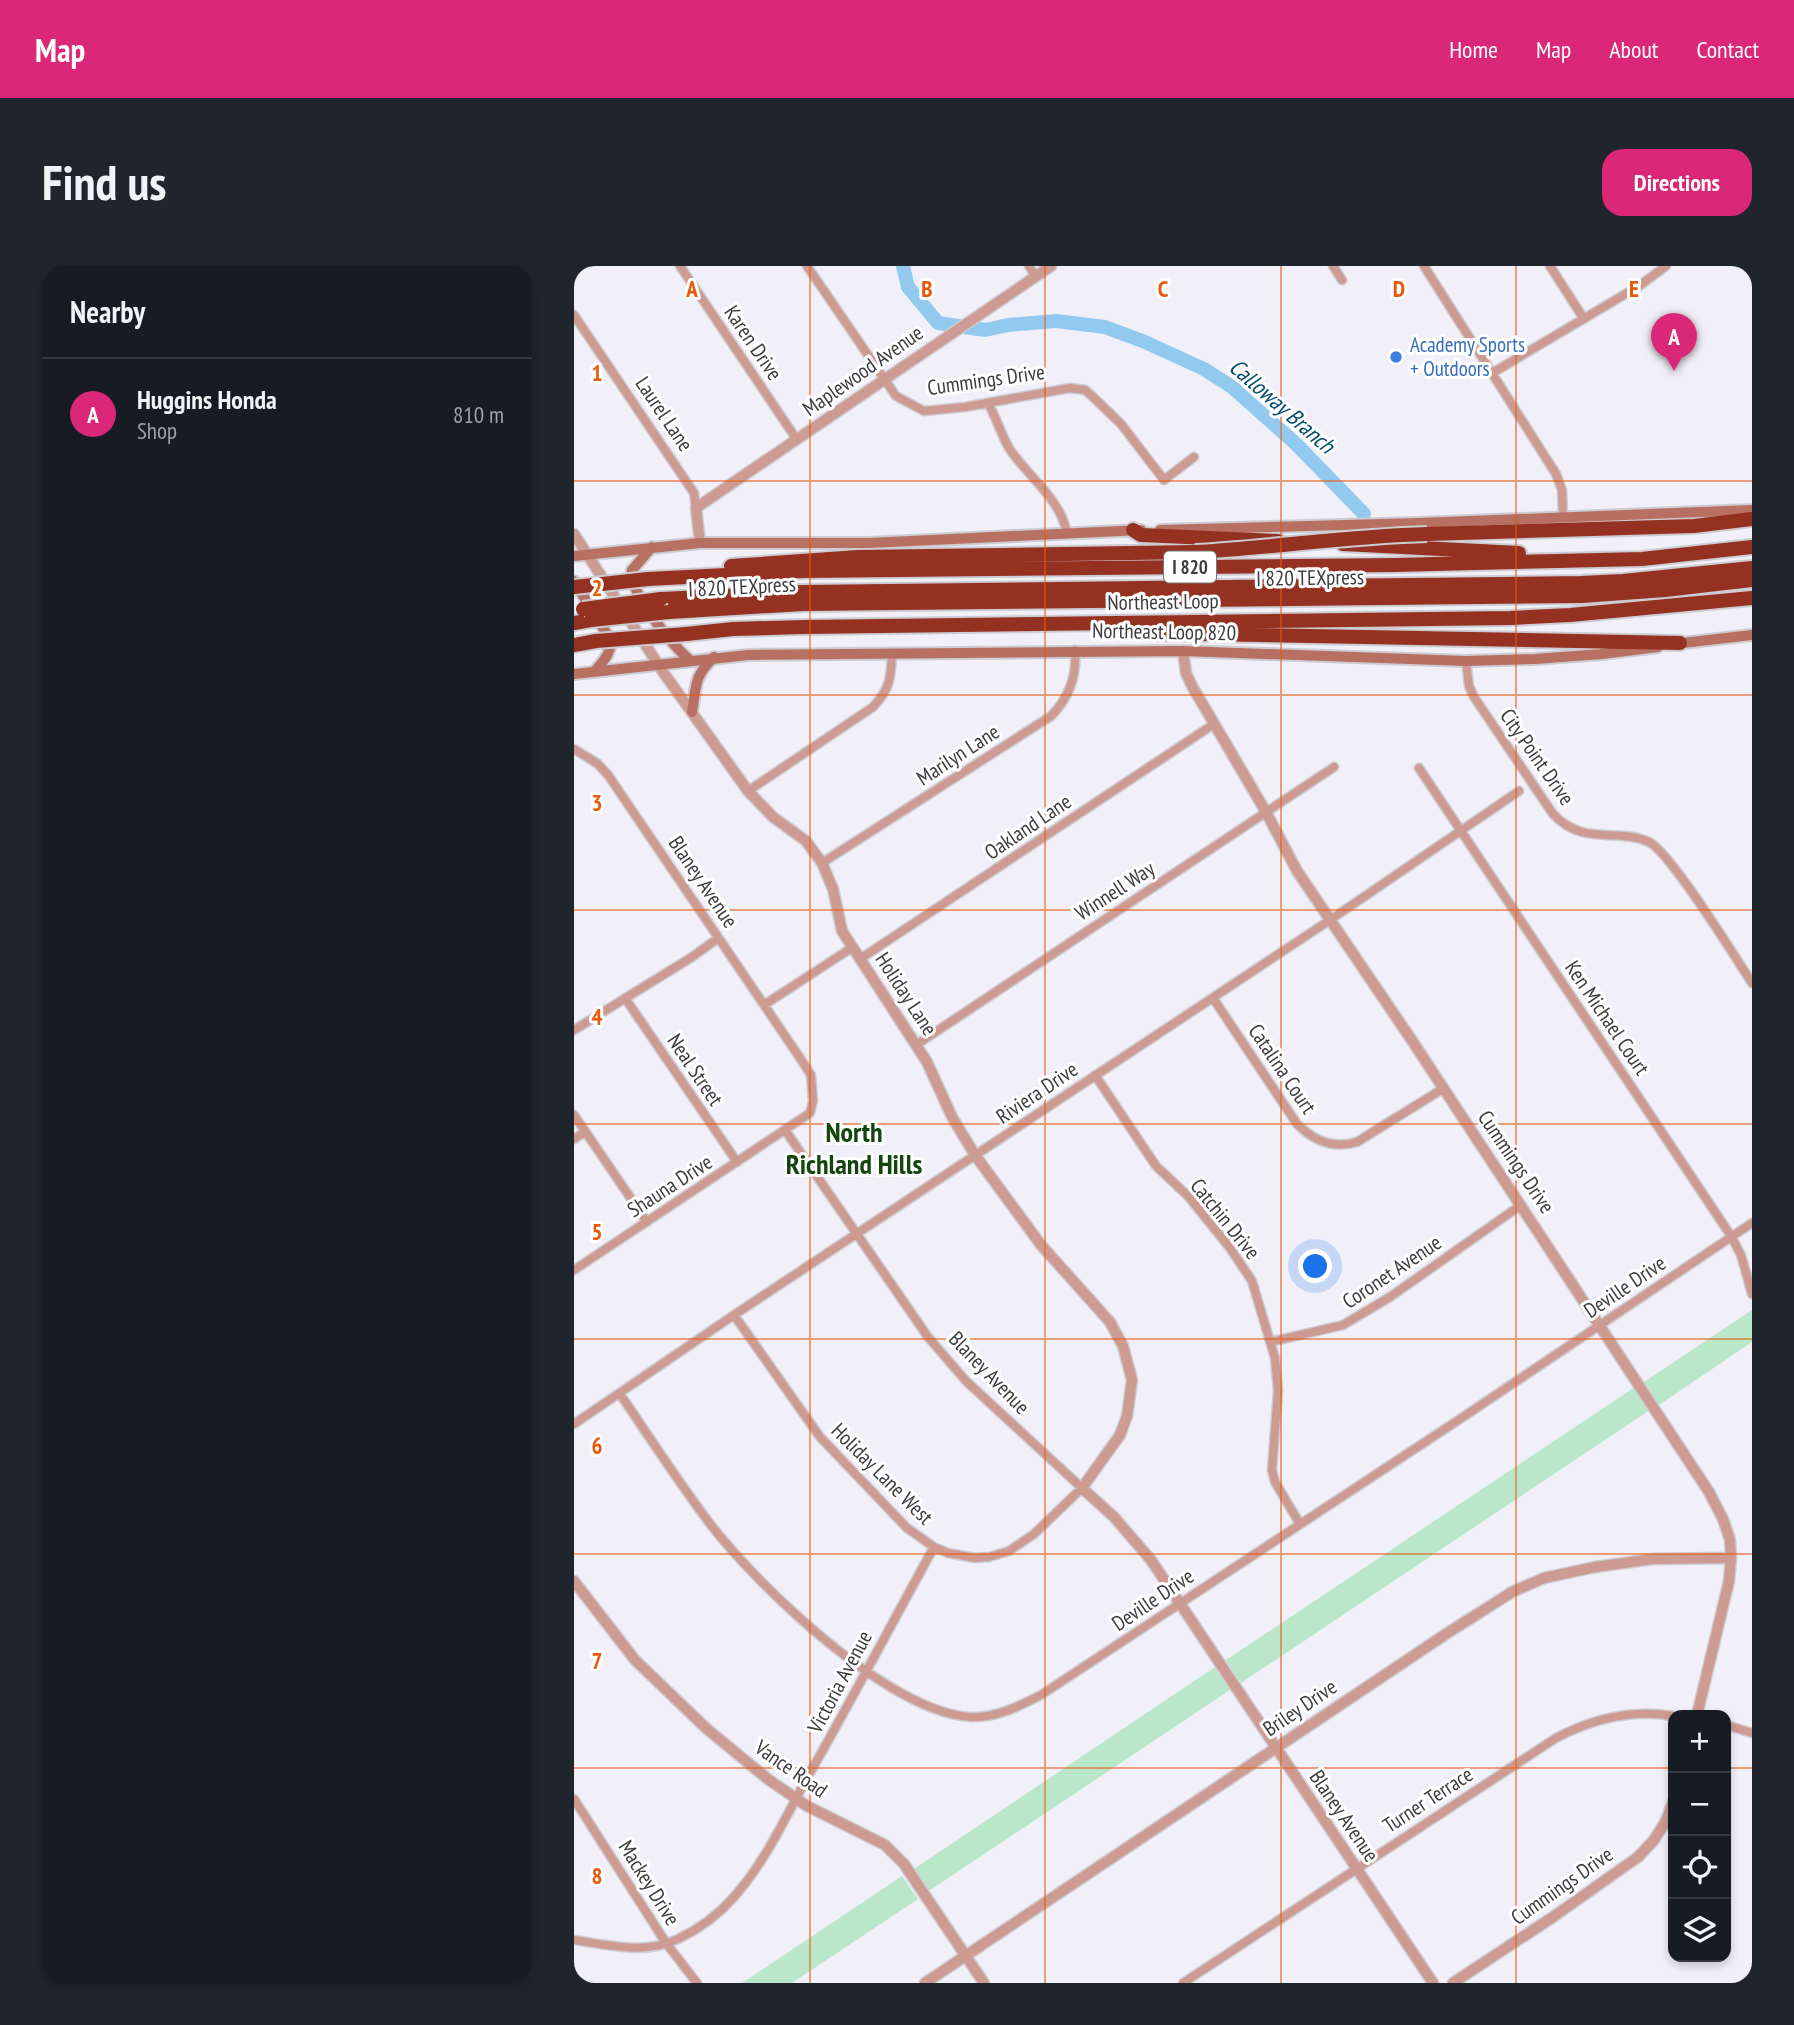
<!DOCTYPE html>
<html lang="en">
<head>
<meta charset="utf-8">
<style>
	body { margin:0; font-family:"PT Sans Narrow",sans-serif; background:#20242c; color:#f1f3f6 }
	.controls { position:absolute; right:21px; bottom:21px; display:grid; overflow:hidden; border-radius:14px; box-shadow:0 4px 10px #0003 }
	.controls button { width:63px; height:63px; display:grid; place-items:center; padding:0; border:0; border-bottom:2px solid #363941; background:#171b24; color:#f1f3f6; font:35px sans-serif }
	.you { position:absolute; left:742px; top:1001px; width:24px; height:24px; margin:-18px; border:5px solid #fff; border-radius:50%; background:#1a73e8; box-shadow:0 0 0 10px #1a73e833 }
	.badge { display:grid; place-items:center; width:46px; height:46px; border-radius:50%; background:#db2777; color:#fff; font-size:23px; font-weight:700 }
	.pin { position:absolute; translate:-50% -58px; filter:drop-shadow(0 2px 4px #0008) }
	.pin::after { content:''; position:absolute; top:37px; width:24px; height:21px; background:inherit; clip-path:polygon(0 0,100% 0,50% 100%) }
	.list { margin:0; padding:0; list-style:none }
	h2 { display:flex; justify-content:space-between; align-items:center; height:91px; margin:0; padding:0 28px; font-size:30px }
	h2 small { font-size:23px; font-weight:400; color:#9ea1a6 }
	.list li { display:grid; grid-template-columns:46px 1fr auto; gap:21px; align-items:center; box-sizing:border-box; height:112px; padding:0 28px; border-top:2px solid #363941 }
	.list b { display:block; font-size:26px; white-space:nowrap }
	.list p { margin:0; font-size:23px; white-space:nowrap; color:#9ea1a6 }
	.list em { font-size:23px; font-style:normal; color:#9ea1a6 }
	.icon { flex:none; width:38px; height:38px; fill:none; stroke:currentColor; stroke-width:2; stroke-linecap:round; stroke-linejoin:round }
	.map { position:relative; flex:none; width:1178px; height:1717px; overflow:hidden; border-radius:21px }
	header { display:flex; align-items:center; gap:42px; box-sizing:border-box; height:98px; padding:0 35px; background:#db2777; color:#fff }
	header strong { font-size:33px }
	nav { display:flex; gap:38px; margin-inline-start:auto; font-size:24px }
	.intro { display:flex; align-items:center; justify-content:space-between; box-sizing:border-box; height:168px; padding:0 42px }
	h1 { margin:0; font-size:49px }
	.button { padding:18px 32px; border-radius:21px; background:#db2777; color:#fff; font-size:24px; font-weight:700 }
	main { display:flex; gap:42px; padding:0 42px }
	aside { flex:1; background:#171b24; border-radius:21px; box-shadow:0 4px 10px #0003 }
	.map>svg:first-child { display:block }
</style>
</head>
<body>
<header>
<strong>Map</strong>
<nav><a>Home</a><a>Map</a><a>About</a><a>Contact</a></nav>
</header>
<div class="intro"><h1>Find us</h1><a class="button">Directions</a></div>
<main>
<aside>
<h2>Nearby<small></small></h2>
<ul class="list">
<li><span class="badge">A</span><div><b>Huggins Honda</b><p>Shop</p></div><em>810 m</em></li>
</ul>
</aside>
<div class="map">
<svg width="1178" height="1717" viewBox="0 0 1178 1717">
	<rect width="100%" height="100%" fill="#f1f0f8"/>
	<path fill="#bae7ca" d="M1178 1044V1076L1085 1139 1070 1116Z
		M1061 1121 1076 1144 667 1417 652 1394Z
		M641 1401 656 1424 355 1625 340 1603Z
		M328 1610 344 1633 218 1717H168Z"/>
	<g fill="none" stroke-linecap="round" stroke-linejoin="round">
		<path stroke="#92caef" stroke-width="14" d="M329 0 334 21 364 57 411 64 434 59 482 55 531 61 571 76 630 103 658 121 722 178 790 248"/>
		<g stroke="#cdccd3" stroke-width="11">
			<path id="minor" d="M106 0 223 174
				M233 0 322 130 350 145 391 141 496 122 511 124 518 130 547 158 590 214 620 191
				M455 0 461 10
				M759 0 768 14
				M850 0 982 208 988 224 989 251
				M976 0 1010 53
				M0 49 120 227 122 242
				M920 106 1065 20 1092 0
				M414 137C422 151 427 168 435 182 454 211 486 232 493 267
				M892 395 895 420 900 431 979 548C1010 581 1042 561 1075 576 1097 587 1161 691 1178 717
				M0 483 24 498 34 509 226 792 237 809 239 835 236 847 0 1004
				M845 502 1157 970 1167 989 1178 1028
				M174 525 299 441C316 423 317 412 318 388
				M248 597 477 450C495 432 503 409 501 384
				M286 693 640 458
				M51 732 163 896
				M639 732 723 858C740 875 760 883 783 876L870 822
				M190 739 279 681
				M0 764 118 691 143 673
				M342 779 760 501
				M521 809 582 900 614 930 656 982 678 1015 701 1092 704 1125 698 1204 701 1216 726 1258
				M0 849 73 956
				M0 873 11 866
				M160 1049 246 1171 333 1262 360 1281 374 1287 401 1292 415 1291 435 1285 460 1268 508 1222 392 1115 354 1071 211 864
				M696 1076 769 1059 816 1031 947 939
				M46 1128C76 1172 105 1217 137 1259 185 1321 316 1447 397 1451 423 1452 445 1440 467 1429L886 1153 1178 957
				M0 1158 160 1049 756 654 945 525
				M1152 1459 1178 1467
				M0 1533 92 1677 123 1717
				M0 1674C35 1679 71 1689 104 1673 125 1663 144 1649 159 1632 190 1598 210 1554 232 1514 276 1437 317 1359 360 1281
				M609 1717 982 1472C1018 1453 1058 1443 1099 1450"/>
		</g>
		<g stroke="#cdccd3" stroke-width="13">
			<path id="tertiary" d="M0 268 89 406 174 525 199 551 232 575 248 597 259 623 268 665 353 796 378 851 401 889 467 979 536 1056 549 1080 558 1114 553 1150 546 1169 508 1222 540 1251 577 1294 859 1717
				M126 277 122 242 477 0
				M609 385 612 407 618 420 692 546 723 605 839 776 1135 1226 1149 1253 1156 1274 1157 1292 1155 1315 1123 1449
				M0 1315 61 1394 133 1463 195 1514 233 1540 311 1579 330 1598 410 1717
				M351 1717 872 1368 938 1326 970 1312 1021 1301 1079 1293 1157 1292
				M879 1717 979 1651 1064 1591 1080 1574 1092 1555 1099 1536"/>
		</g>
		<g stroke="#cdccd3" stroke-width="14">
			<path id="secondary" d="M586 264 845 257 1178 244
				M78 281 58 304C54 325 99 381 116 394
				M0 290 126 277H295L567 264
				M0 315 36 373C38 387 30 394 21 405
				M1100 378 1178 369
				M0 408 174 389 609 385 892 395 961 393 1028 388 1084 381
				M118 446C123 418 119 412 140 391"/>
		</g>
		<g stroke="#cdccd3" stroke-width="18">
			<path id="motorway" d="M559 264 567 269 704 275
				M853 268 1120 260 1178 253
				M769 278 945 287
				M157 300 284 291 621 286
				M74 313 229 305 821 299 1068 293 1178 281
				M87 333 228 326 1007 317 1049 315 1178 302
				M95 346 229 338 1008 330 1091 324 1178 314
				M0 357 17 354
				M558 359 577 367 1106 377
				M112 368 159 363 230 361 937 352 996 349 1178 332
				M0 379 22 375"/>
		</g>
		<use href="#minor" stroke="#cd9b91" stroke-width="8"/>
		<use href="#tertiary" stroke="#cd9b91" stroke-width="10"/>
		<use href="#secondary" stroke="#b77062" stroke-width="10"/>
		<use href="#motorway" stroke="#953121" stroke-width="14"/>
		<g stroke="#cdccd3" stroke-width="18" stroke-linecap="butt">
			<path id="motorway-bridge" d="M621 286C698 282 775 270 853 268
				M0 321 74 313
				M9 343 87 333
				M17 354 95 346
				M22 375 112 368"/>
		</g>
		<use href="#motorway-bridge" stroke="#953121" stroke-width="14"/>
	</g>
	<path fill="none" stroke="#e8590c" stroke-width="2" stroke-opacity="0.55" d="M236 0V1717M471 0V1717M707 0V1717M942 0V1717M0 215H1178M0 429H1178M0 644H1178M0 858H1178M0 1073H1178M0 1288H1178M0 1502H1099M1152 1502H1178"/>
	<circle fill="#3f7fe0" stroke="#fff" stroke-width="2.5" cx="822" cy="91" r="7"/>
	<g text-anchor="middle" stroke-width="6" stroke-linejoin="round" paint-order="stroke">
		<rect fill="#fff" stroke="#767679" stroke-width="2" x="590" y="285.5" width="52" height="31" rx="5"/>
		<g font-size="19" font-weight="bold" fill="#3c3c3f">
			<text x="616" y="308">I 820</text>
		</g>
		<g font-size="21" fill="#3c3c3f" stroke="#fff">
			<text transform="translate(179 77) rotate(56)" y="7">Karen Drive</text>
			<text transform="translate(289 105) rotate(-35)" y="7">Maplewood Avenue</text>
			<text transform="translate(412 114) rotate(-8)" y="7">Cummings Drive</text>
			<text transform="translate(90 148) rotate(56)" y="7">Laurel Lane</text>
			<text transform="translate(736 312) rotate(-1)" y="7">I 820 TEXpress</text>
			<text transform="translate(168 321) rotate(-3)" y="7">I 820 TEXpress</text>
			<text transform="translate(589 336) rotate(-1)" y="7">Northeast Loop</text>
			<text transform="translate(590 366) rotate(1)" y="7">Northeast Loop 820</text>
			<text transform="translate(384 489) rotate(-33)" y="7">Marilyn Lane</text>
			<text transform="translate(963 491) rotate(55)" y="7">City Point Drive</text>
			<text transform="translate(454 561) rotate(-34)" y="7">Oakland Lane</text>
			<text transform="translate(129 616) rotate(56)" y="7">Blaney Avenue</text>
			<text transform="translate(541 625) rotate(-33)" y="7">Winnell Way</text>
			<text transform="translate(332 728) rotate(57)" y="7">Holiday Lane</text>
			<text transform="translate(1033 752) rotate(56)" y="7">Ken Michael Court</text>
			<text transform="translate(708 803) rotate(56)" y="7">Catalina Court</text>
			<text transform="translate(121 804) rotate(56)" y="7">Neal Street</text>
			<text transform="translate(463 827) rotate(-34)" y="7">Riviera Drive</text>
			<text transform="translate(942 896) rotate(56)" y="7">Cummings Drive</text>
			<text transform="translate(96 920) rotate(-33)" y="7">Shauna Drive</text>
			<text transform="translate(651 953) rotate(51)" y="7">Catchin Drive</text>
			<text transform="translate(818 1006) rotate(-34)" y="7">Coronet Avenue</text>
			<text transform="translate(1051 1021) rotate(-34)" y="7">Deville Drive</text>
			<text transform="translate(415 1107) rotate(46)" y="7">Blaney Avenue</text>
			<text transform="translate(308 1208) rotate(45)" y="7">Holiday Lane West</text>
			<text transform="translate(579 1334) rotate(-34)" y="7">Deville Drive</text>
			<text transform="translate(266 1416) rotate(-62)" y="7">Victoria Avenue</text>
			<text transform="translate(726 1442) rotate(-34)" y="7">Briley Drive</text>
			<text transform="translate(217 1503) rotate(35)" y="7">Vance Road</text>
			<text transform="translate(854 1534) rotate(-33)" y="7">Turner Terrace</text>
			<text transform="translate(770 1550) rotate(56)" y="7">Blaney Avenue</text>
			<text transform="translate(75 1617) rotate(58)" y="7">Mackey Drive</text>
			<text transform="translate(988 1620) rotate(-35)" y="7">Cummings Drive</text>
		</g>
		<g font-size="21" fill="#366cbe" stroke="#fff" text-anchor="start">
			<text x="836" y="86">Academy Sports<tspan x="836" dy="24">+ Outdoors</tspan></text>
		</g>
		<g font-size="23" font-style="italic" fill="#004c6e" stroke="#fff">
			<text transform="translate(708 140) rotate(41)" y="8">Calloway Branch</text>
		</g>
		<g font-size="28" font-weight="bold" fill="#13460e" stroke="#fff">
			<text x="280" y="876">North<tspan x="280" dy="32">Richland Hills</tspan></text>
		</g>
	</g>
	<g font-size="23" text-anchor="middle" font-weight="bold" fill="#e8590c" stroke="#fff" stroke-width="6" stroke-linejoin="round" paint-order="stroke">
		<text x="118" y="31">A</text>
		<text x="353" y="31">B</text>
		<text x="589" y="31">C</text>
		<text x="825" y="31">D</text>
		<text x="1060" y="31">E</text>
		<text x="23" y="115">1</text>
		<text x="23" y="330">2</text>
		<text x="23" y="545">3</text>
		<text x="23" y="759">4</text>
		<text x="23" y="974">5</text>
		<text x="23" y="1188">6</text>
		<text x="23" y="1403">7</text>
		<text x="23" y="1618">8</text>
	</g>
</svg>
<div class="controls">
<button>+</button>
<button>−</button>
<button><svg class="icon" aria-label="locate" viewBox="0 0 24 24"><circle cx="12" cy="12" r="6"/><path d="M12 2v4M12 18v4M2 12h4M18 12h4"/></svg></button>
<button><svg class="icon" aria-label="layers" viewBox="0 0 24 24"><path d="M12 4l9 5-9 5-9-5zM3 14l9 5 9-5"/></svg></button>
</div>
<div class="you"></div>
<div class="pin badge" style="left:1100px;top:105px">A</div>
</div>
</main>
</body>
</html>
